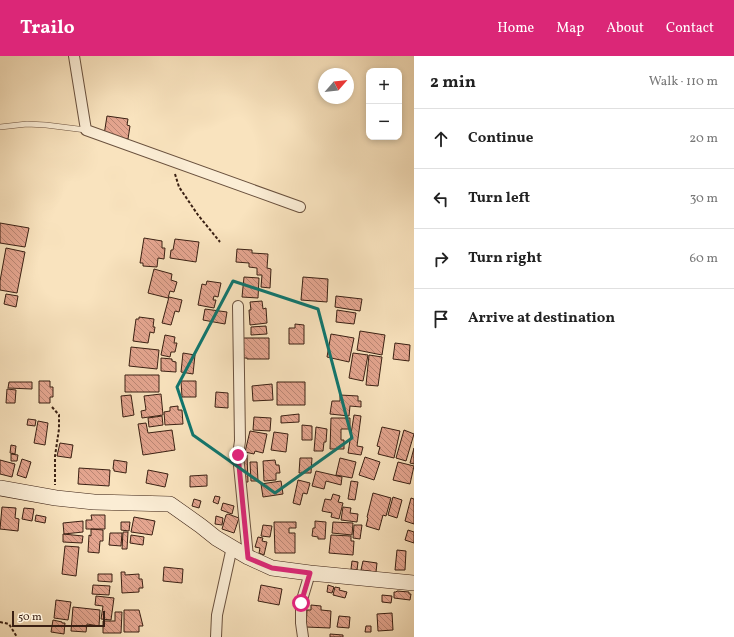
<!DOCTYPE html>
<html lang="en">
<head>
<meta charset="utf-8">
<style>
	body { margin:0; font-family:Vollkorn,serif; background:#f6f6f6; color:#222 }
	.controls { position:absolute; right:12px; top:12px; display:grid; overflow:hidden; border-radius:8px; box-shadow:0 2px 6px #0003 }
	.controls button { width:36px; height:36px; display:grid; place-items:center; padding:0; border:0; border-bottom:1px solid #e0e0e0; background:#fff; color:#222; font:20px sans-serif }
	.compass { position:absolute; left:318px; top:12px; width:36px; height:36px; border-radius:50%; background:#fff; box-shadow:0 2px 6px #0003; rotate:62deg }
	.scale { position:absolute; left:12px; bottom:10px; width:93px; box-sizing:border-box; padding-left:4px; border:2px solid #3a2013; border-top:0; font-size:11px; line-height:14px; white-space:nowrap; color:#3a2013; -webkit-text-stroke:3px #fbedd5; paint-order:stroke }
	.stop { position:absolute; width:12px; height:12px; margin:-9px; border:3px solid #db2777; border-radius:50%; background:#fff }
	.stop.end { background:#db2777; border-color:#fff; box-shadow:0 1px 4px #0008 }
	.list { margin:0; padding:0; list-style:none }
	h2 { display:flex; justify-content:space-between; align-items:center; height:52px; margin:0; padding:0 16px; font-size:17px }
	h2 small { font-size:13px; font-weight:400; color:#767676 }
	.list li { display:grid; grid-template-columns:26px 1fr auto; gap:12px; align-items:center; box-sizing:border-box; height:60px; padding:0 16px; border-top:1px solid #e0e0e0 }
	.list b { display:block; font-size:15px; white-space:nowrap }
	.list em { font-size:13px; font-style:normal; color:#767676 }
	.icon { flex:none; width:22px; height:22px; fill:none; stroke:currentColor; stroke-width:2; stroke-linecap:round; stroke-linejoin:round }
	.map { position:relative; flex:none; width:414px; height:581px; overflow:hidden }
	header { display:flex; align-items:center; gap:24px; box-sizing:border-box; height:56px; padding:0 20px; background:#db2777; color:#fff }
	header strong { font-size:19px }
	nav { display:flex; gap:22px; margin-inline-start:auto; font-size:14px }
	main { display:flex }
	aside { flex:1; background:#fff }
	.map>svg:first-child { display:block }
</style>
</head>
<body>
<header>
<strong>Trailo</strong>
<nav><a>Home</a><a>Map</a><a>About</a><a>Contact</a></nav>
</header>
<main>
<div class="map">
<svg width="414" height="581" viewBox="0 0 414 581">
	<defs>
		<pattern id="building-back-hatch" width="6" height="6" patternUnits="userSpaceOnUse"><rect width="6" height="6" fill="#e4a58f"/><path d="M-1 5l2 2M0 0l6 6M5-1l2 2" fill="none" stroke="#ba8674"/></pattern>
	</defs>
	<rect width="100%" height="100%" fill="#f9e3be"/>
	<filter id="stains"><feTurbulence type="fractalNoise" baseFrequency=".005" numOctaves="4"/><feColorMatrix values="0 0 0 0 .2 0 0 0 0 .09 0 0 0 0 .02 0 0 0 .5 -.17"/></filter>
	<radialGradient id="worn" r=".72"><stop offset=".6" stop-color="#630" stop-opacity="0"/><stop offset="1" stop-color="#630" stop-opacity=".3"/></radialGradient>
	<path fill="url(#building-back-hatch)" stroke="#3a2013" d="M107 60 128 63 127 69 130 70 128 83 104 79Z
		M0 167 29 172 25 191 0 187Z
		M144 182 162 185V192H165L164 203 158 202 157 211 143 210V207H140Z
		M175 183 199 186 196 206 170 202 171 194H173Z
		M6 192 25 196 17 237 0 234V225Z
		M237 193 252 194V197L268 198 267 212 271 213 270 232 261 231 262 219H257V212L249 211V207L236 206Z
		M154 213 172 218 171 224 177 226 174 236 170 235 168 242 148 237Z
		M244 221 259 222 258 242 242 241Z
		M303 221 328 223 327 246 301 244Z
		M207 225 221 227 218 241 214 240 213 244H216L214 252 198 249 202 228 206 229Z
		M6 238 18 240 16 251 4 248Z
		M336 240 362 243 360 255 335 251Z
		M169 241 182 244 179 256 175 255 171 269 162 267Z
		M262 245 263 253 266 252 267 267 250 269 249 254H251L250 246Z
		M205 253 227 256 225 268 203 264Z
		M337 254 356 257 354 268 336 266Z
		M139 261 154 263 153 271H155L154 277 150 276 148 287 133 285 136 263H139Z
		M295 268 304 269V288H289V272H295Z
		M266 270 267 278 251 279V271Z
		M360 275 385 279 382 299 357 294Z
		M331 278 354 282 349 306 327 301Z
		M165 279 175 281 174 287H177L175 296H171L170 301 161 299Z
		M241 282H269V303H247V302H242Z
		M395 287 410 289 409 305 393 303Z
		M131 291 159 294 157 313 129 310Z
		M183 297 195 299 193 318 181 316Z
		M353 297 368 299 363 325 349 322Z
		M369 299 382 301 378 330 366 329Z
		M161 302 172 303V305L176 306V316L161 315Z
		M125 319H159V336H125Z
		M39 325H50V331H53V341H50V347H39Z
		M181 325H196V341H182Z
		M9 326H32V333L8 332Z
		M277 326H305V349H277Z
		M272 328 273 344 253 345 252 330Z
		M7 333 16 334 15 347H6Z
		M216 336 228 337V352L215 351Z
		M161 338 163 359 142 362 141 355 146 354 144 340Z
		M131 339 134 359 123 361 121 340Z
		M340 339 358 340V345H361V351L350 350 349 360 330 358 332 345H340Z
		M178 350V354H182L183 368 165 369 164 356 170 355V351Z
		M299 358V366L281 367V360Z
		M354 359 361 360 357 390 363 391 361 399 348 397Z
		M162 360 163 369 149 371 148 362Z
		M254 361 271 362 270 375 253 374Z
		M331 362H350V373H341V384H344V393H330Z
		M28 363 36 364 35 370 27 369Z
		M38 365 48 367 45 389 34 387Z
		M146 367 148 377 172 374 175 394 143 399 138 368Z
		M302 369 312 370V384H302Z
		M316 371 327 373 326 386H324L323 395H314Z
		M382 371 400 375 394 402 378 398 380 391 377 390Z
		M404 374 414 378 406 405 396 402Z
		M250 375 267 378 263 397 255 395 254 398 245 396Z
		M274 376 288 378 286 396 271 394Z
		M60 387 73 389 71 402 57 400Z
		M11 389 16 390 15 398 10 397Z
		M414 392V408L410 407Z
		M11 398 18 399 17 405H11Z
		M240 399H247L248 426H241Z
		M365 401 380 406 374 424 359 419Z
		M300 402H312L311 417H299Z
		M340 402 356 406 352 422 336 419Z
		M22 403 31 406 26 422 17 419Z
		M0 404 15 408 12 421 0 418Z
		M114 404 127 406 126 417 114 415V413H113Z
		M275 404 276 409H279L280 417H276V424L264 425 263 405Z
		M250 406H257L258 425H251Z
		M398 406 414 410 410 428 393 424Z
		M79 412 110 414 109 430 78 428Z
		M148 414 168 418 165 431 146 427Z
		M316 415 342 421 341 429 326 425 324 433 312 430Z
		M207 419V430L190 431V420Z
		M298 424 310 427 307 438 303 437 300 449 293 447Z
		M281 425 283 438 263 441 261 428Z
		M351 425 358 426 355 444 348 443Z
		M373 437 391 442 386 460 383 459 379 474 366 470 368 462 367 461Z
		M333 438 340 440 338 446 343 447 339 463 331 461 332 457 322 455 325 443 331 444Z
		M215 440 220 441 218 448 213 446Z
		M393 441 402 444 397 462 388 459Z
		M411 442 414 443V468L405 465Z
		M194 443 201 445 199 452 192 450Z
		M223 447 234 450 232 458 221 454Z
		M2 451 16 452 15 462 19 463 18 475 0 473Z
		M343 451 351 452 350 457 358 458 357 466 341 464Z
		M24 452 34 453 32 465 22 463Z
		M228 458 239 462 234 477 222 473 226 459Z
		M36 459 46 461 45 467 35 465Z
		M91 459H105V473H86V464H92Z
		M216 460 223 462 222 469 215 468Z
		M134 461 155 465 152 479 131 476Z
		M83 465V476L64 478 63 467Z
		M315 465 326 466 325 483H318V481L312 480 313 472H315Z
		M121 466H130L129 475 121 474Z
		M274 466H296V472H289V477H295V497H275Z
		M333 466 353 467 352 479 332 477Z
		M263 469 272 470 270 481 261 480Z
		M354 469H362L360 483 353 482Z
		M91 473 103 474V485H100L99 497 88 496 89 479 91 480Z
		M408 474 414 476V487L405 484Z
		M123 476H128L127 493H122Z
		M110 477H122L121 490 109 489Z
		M63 478 83 480 82 487 63 486Z
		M131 479 144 481 143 489 130 487Z
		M331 479 351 480V485H354L353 499 329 497Z
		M258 481 263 482 262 485 267 486 264 499 259 497 260 492 255 491Z
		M65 490 79 491 76 520 62 518Z
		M397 494 406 495 405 514H395Z
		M352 505 358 506 357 514 351 513Z
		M363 505 377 507 376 516 361 514Z
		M164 511 183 513 182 527 163 525Z
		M121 516H125V519L139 518V523H142L143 532H139V536L122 537Z
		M98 518H112V526L98 525Z
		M93 529 110 530 109 539 92 538Z
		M261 529 282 533 279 549 258 545Z
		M328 529 334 531 332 537 327 536Z
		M335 531 340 532 339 534 347 536 345 542 333 539Z
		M397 535 409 536V538H411L410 544 394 542V536H396Z
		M382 539 392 540 391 547 382 546Z
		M96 540 114 542 111 564 101 563 103 550 95 549Z
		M56 544 71 546 68 564 54 562Z
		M311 549 321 550V554L331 555 330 572 306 571 307 554H311Z
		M73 551 100 554 99 570 87 568 86 576 71 575Z
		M124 554H139L143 570H139V576H124Z
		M115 556H122L121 577H103V565H115Z
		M392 557 393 574 378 575 377 558Z
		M339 560 350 561 349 572 337 571Z
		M53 564 62 566V567H65L64 578 51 576Z
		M366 570H371V576H365Z
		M330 578 343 579V581H330Z"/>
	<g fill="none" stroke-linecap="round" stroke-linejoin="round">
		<g stroke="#6a513e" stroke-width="6">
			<path id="lane" d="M0 71 27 68 46 69 86 74"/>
		</g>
		<g stroke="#6a513e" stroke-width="12">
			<path id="street" d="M74 0 86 74 300 151
				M238 250 240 385 238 399 248 501
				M216 581 217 559 232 491
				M303 581 301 567V547L310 517"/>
		</g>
		<g stroke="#3a2013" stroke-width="16">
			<path id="secondary" d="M0 432 56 442 94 446 170 448 201 470 216 482 248 501 272 512 310 517 414 527"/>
		</g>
		<path stroke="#3a2013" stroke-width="2" stroke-dasharray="3 2" stroke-linecap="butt" d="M175 118 179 131 198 159 220 186
			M52 351 59 359V373L55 400V429
			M0 566 9 568 17 581"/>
		<use href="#lane" stroke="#fbedd5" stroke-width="5"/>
		<use href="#street" stroke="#fbedd5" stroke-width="10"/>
		<use href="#secondary" stroke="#fbedd5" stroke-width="15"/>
	</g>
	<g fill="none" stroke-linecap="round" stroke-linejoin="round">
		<path stroke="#db2777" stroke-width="5" d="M238 399 248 502 272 512 310 517 301 547"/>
	</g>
	<path fill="none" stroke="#0f766e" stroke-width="3" stroke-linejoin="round" d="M233 225 318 253 352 382 275 437 193 379 177 331Z"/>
	<rect width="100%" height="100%" filter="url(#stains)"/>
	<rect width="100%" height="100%" fill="url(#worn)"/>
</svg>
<div class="controls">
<button>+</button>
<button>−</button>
</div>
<svg class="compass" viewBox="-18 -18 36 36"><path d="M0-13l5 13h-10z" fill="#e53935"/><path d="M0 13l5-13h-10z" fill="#767676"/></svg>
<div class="scale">50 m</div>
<div class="stop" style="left:301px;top:547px"></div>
<div class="stop end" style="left:238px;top:399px"></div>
</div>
<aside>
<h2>2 min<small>Walk · 110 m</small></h2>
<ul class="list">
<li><svg class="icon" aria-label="ahead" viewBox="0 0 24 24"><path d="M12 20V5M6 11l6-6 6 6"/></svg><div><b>Continue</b></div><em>20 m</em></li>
<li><svg class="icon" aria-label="left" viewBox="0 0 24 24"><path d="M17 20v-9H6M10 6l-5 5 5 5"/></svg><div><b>Turn left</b></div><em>30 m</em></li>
<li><svg class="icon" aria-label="right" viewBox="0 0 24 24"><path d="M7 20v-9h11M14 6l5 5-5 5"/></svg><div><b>Turn right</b></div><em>60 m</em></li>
<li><svg class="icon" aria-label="arrive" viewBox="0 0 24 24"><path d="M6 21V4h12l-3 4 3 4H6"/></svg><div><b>Arrive at destination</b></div></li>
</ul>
</aside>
</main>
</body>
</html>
